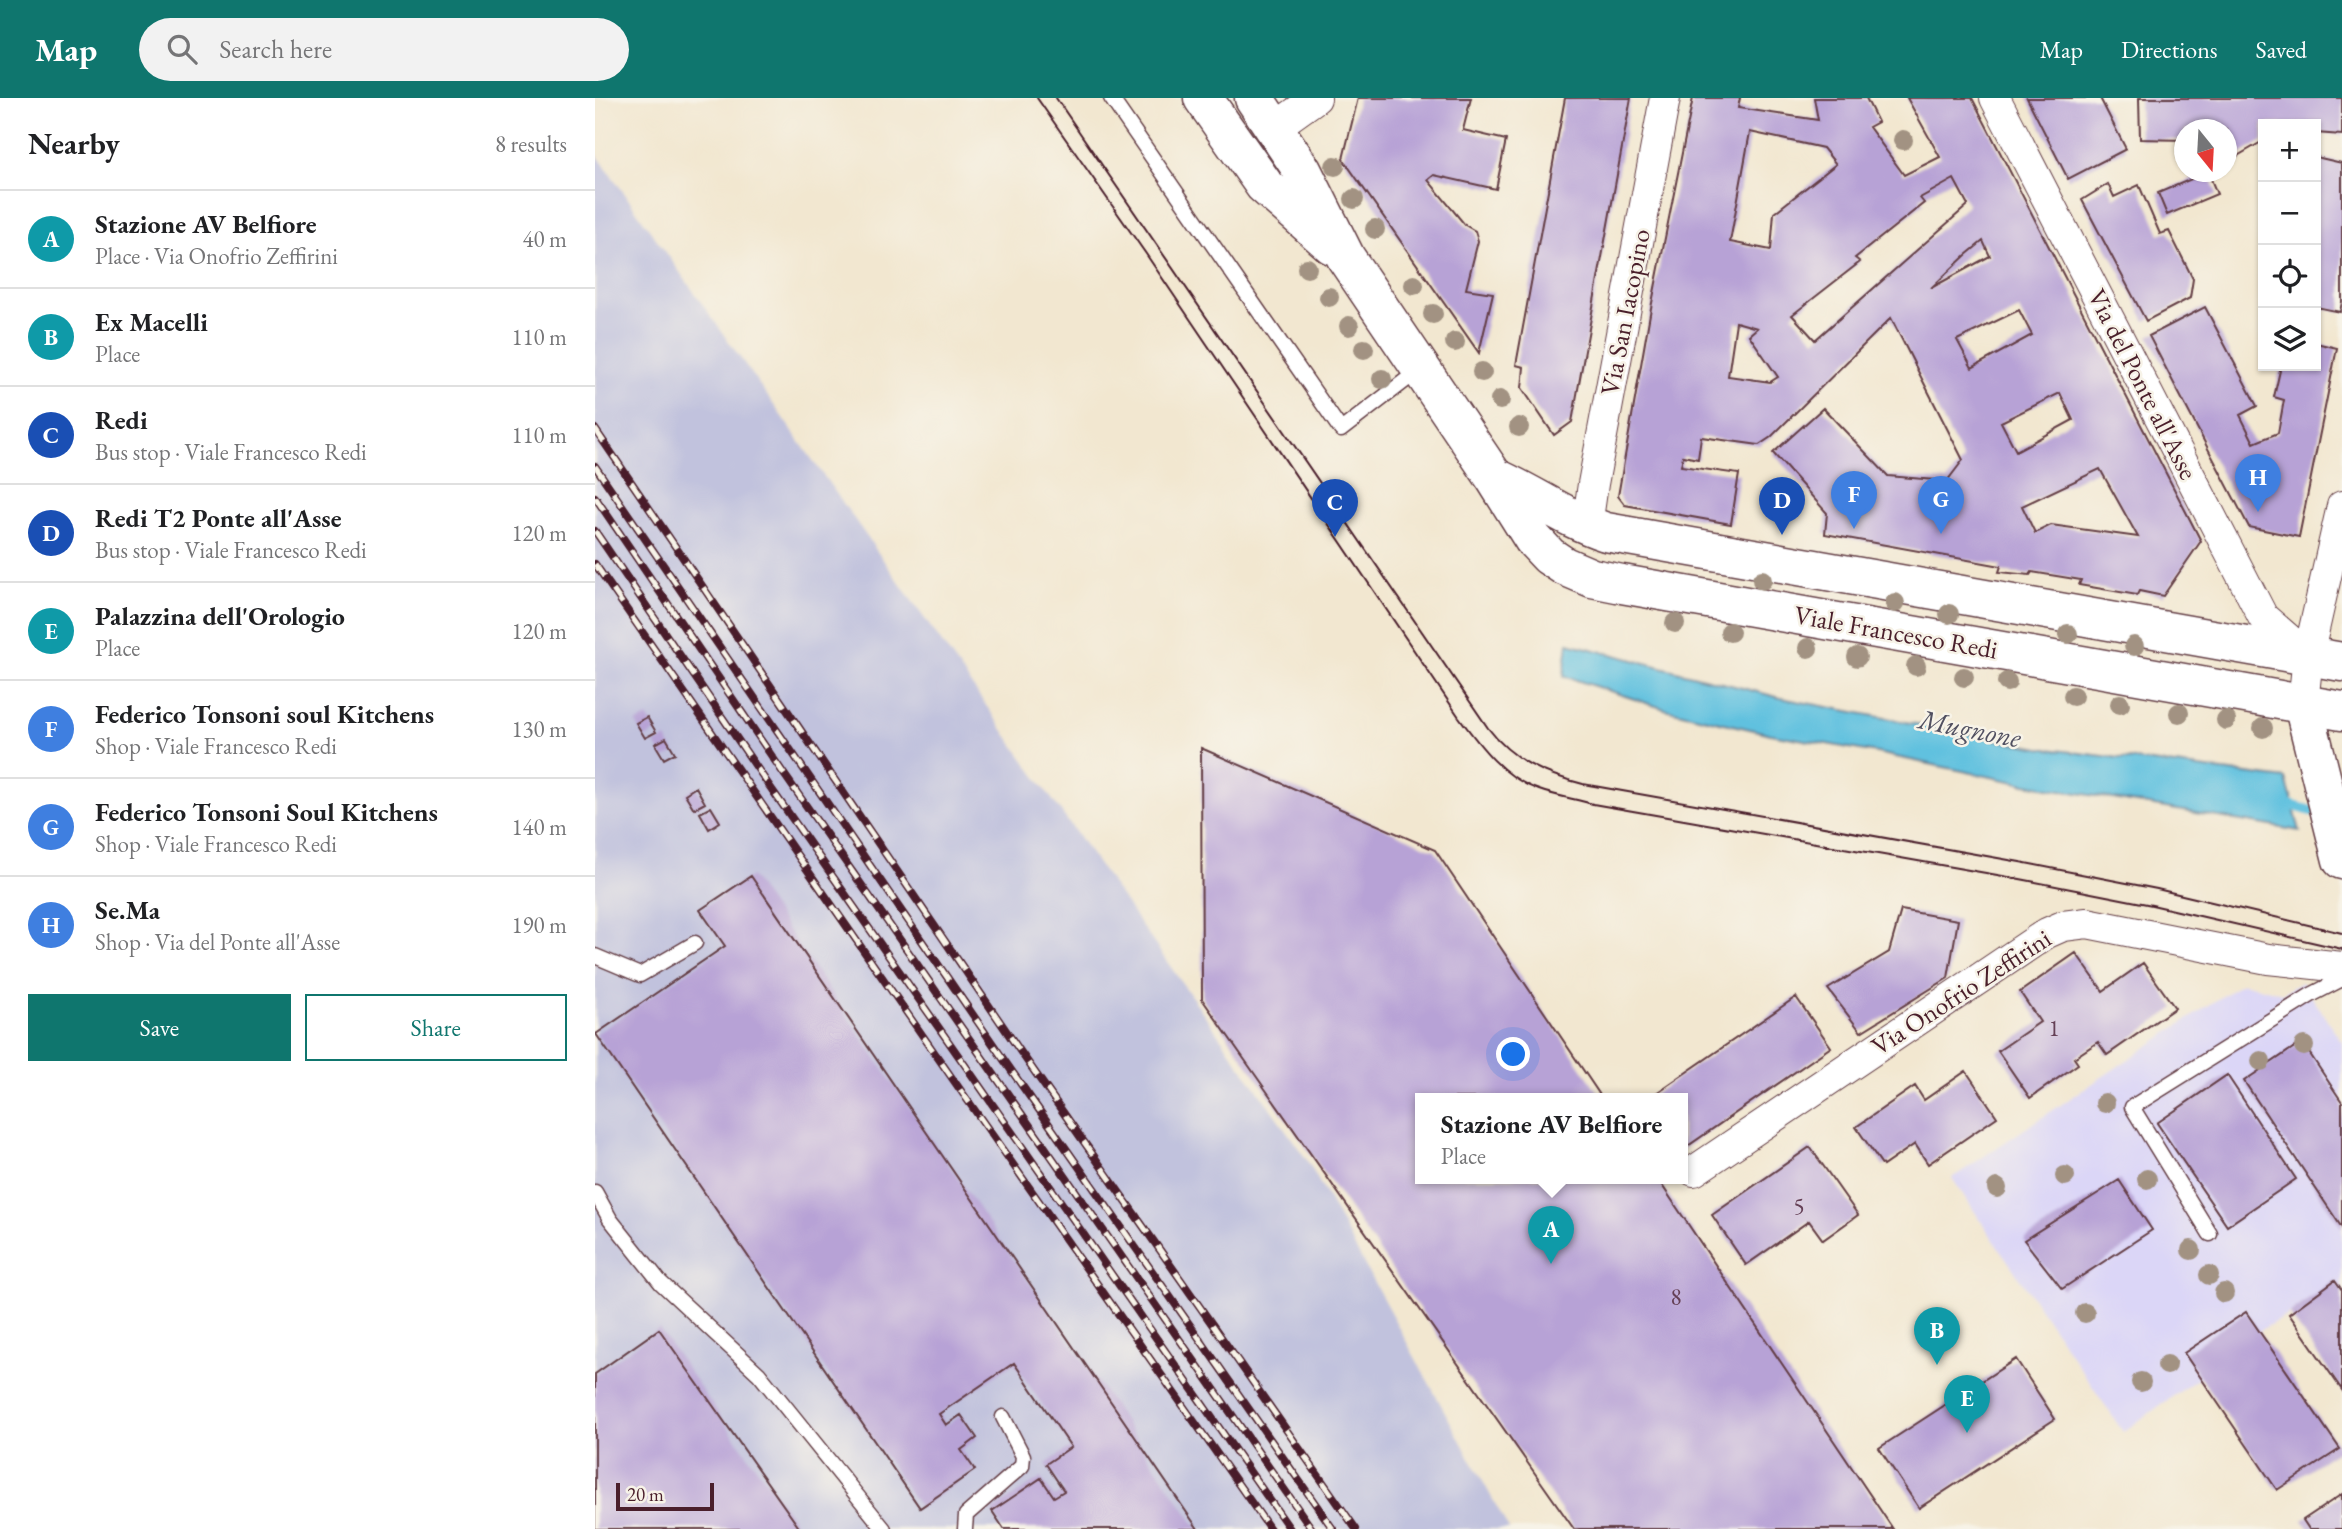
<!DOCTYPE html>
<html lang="en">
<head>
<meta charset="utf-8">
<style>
	body { margin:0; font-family:"EB Garamond",serif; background:#f2f2f2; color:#202124 }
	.controls { position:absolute; right:21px; top:21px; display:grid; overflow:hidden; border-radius:0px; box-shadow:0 2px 5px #0004 }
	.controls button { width:63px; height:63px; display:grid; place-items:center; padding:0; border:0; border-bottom:2px solid #e0e0e0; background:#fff; color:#202124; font:35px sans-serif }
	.compass { position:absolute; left:1579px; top:21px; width:63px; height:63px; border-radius:50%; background:#fff; box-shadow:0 2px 5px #0004; rotate:162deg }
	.scale { position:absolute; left:21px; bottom:18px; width:98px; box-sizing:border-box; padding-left:7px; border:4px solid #4a1f2b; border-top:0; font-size:19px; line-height:24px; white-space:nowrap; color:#4a1f2b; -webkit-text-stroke:5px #f7f3e8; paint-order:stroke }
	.you { position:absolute; left:919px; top:957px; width:24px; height:24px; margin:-18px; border:5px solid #fff; border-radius:50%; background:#1a73e8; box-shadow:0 0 0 10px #1a73e833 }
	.badge { display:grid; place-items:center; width:46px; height:46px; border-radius:50%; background:#0f766e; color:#fff; font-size:23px; font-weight:700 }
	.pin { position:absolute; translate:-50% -58px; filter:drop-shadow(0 2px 4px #0008) }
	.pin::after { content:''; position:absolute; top:37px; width:24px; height:21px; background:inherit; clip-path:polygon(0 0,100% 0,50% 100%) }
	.popup { position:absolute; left:820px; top:995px; width:273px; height:91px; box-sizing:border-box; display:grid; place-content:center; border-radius:0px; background:#fff; filter:drop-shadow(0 2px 5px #0005); font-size:23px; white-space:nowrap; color:#757577 }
	.popup b { font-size:26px; color:#202124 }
	.popup::after { content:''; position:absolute; left:50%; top:100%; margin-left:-14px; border:14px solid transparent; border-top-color:#fff }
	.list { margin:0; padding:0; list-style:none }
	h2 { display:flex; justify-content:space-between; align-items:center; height:91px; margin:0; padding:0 28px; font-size:30px }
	h2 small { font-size:23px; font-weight:400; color:#757577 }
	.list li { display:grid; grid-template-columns:46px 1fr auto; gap:21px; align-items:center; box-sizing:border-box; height:98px; padding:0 28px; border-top:2px solid #e0e0e0 }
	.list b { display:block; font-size:26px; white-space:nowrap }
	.list p { margin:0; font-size:23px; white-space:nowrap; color:#757577 }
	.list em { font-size:23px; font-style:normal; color:#757577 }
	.actions { display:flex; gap:14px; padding:21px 28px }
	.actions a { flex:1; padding:16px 0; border:2px solid #0f766e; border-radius:0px; text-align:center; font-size:24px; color:#0f766e }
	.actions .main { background:#0f766e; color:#fff }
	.icon { flex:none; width:38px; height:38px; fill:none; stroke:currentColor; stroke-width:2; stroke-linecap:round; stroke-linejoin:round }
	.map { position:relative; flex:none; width:1747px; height:1431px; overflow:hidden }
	header { display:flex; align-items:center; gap:42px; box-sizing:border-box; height:98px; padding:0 35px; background:#0f766e; color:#fff }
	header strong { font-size:33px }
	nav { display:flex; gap:38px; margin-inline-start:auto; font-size:24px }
	.search { width:490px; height:63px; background:#f2f2f2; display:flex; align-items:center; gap:18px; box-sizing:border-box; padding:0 24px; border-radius:38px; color:#757577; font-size:26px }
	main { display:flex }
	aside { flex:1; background:#fff }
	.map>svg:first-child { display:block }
</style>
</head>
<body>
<header>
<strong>Map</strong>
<div class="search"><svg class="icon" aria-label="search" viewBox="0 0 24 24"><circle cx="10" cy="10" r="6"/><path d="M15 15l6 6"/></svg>Search here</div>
<nav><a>Map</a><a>Directions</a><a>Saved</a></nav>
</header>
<main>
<aside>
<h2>Nearby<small>8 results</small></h2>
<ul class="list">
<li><span class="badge" style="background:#0f9aa8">A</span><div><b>Stazione AV Belfiore</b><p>Place · Via Onofrio Zeffirini</p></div><em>40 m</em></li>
<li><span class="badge" style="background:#0f9aa8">B</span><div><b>Ex Macelli</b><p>Place</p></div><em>110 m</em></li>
<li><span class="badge" style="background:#1a4fb4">C</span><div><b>Redi</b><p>Bus stop · Viale Francesco Redi</p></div><em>110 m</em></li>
<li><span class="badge" style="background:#1a4fb4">D</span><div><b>Redi T2 Ponte all'Asse</b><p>Bus stop · Viale Francesco Redi</p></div><em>120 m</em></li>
<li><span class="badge" style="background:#0f9aa8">E</span><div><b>Palazzina dell'Orologio</b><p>Place</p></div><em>120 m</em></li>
<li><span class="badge" style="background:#3f7fe0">F</span><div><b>Federico Tonsoni soul Kitchens</b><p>Shop · Viale Francesco Redi</p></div><em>130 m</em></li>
<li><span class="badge" style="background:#3f7fe0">G</span><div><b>Federico Tonsoni Soul Kitchens</b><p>Shop · Viale Francesco Redi</p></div><em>140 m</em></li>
<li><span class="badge" style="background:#3f7fe0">H</span><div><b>Se.Ma</b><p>Shop · Via del Ponte all'Asse</p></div><em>190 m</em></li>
</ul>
<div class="actions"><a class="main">Save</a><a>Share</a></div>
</aside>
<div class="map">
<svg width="1747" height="1431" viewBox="0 0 1747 1431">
	<rect width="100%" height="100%" fill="#f7f3e8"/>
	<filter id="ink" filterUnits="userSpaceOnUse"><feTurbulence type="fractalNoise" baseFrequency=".0143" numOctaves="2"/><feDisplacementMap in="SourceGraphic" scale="14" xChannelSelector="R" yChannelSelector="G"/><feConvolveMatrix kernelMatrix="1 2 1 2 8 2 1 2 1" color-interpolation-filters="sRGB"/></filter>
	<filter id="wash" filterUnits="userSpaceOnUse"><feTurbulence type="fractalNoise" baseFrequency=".00686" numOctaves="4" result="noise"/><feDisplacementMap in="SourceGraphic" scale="28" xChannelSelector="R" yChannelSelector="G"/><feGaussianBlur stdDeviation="1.57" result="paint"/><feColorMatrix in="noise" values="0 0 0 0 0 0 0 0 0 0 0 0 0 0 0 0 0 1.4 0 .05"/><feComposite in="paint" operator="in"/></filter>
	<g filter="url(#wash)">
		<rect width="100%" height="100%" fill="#f2e7d0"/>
		<path fill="#dbd6f7" d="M1707 884 1747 944V1192L1740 1183 1694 1216 1664 1233 1650 1215 1589 1255 1605 1279 1528 1334 1357 1080 1647 885 1687 895Z"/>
		<path fill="#c1c2dd" d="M0 54 712 1062 914 1431H0Z"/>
		<path fill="#61c1df" stroke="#567085" stroke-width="2" d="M973 545 1186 600 1445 650 1691 681 1705 733 1425 685 1282 655 1176 636 1070 611 969 578Z"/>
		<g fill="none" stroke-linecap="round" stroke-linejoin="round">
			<path stroke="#61c1df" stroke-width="10" d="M1688 705 1727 716"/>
		</g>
		<g id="blocks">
			<path fill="#b7a2d6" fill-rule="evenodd" d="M763 0H876L868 32 911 42 901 91 839 77 833 82 870 127 880 133 883 143 871 191 898 195 884 255 748 61Z
				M970 0H1036L977 324 959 337 927 290 929 269 921 267Z
				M1098 0H1145L1143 10 1223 22 1219 0H1271L1283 24 1274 29 1309 77 1345 59 1312 0H1377L1606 443 1568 498 1544 493 1542 497 1484 487 1486 482 1437 474 1435 477 1404 474 1406 468 1230 436 1232 415 1178 355 1228 310 1293 378 1352 383 1368 362 1296 220 1176 339 1164 347 1106 339 1103 361 1088 358 1086 368 1144 376 1136 426 1030 407 1023 398 1056 210ZM1155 34 1228 50 1241 66 1179 115 1176 152 1135 144ZM1359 81 1373 107 1220 242 1197 217 1265 164 1260 160 1329 105 1325 100ZM1388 143 1395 158 1336 190 1371 157ZM1424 212 1437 237 1377 270 1362 242ZM1141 224 1162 230 1154 237 1183 279 1175 284 1133 278ZM1465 295 1478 322 1421 353 1406 324ZM1505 371 1543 439 1456 427 1440 435 1427 408Z
				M1432 0H1505L1531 51 1473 81Z
				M1544 0H1747V37L1721 35V26H1668V43L1632 64V32H1590V42L1545 41Z
				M1721 59 1747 65V204L1745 214 1721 209Z
				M1613 74 1622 96 1572 117 1563 95Z
				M1513 86 1519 99 1544 87 1565 136 1574 133 1598 181 1595 200 1551 223 1487 102Z
				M1610 209 1662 308 1645 317 1659 345 1683 335 1689 302 1679 299 1686 268H1721V245L1742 250 1704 439 1654 429 1554 238Z
				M52 619 61 634 50 640 41 625Z
				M71 640 80 655 69 661 60 646Z
				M606 650 840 752 1007 1000H825V1080H1062L1298 1431H979L607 901Z
				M101 689 110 705 99 711 90 696Z
				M116 709 125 724 114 731 105 715Z
				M156 778 603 1431H409L397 1413 446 1380 459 1399 469 1393 451 1366 476 1349 419 1265 344 1316 351 1327 366 1317 382 1340 366 1352 380 1372 325 1410 1 936 130 848 105 812Z
				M1306 812 1363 822 1353 880 1266 934 1233 891 1294 854Z
				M1481 855 1508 893 1548 865 1580 910 1512 957 1503 944 1479 960 1483 966 1435 1000 1403 953 1445 924 1425 894Z
				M1201 899 1236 949 1087 1052V1000H1054Z
				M1707 944 1747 1004V1130L1649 983Z
				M1371 973 1402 1019 1333 1066 1320 1046 1288 1068 1261 1029 1320 988 1329 1002Z
				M1632 977 1701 1081 1632 1128 1562 1025Z
				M1215 1049 1263 1117 1228 1142 1214 1123 1151 1167 1117 1117Z
				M1524 1082 1557 1132 1467 1191 1429 1142Z
				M1740 1182 1747 1192V1292L1694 1216Z
				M1651 1214 1745 1351 1682 1392 1589 1255Z
				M64 1231 205 1431H0V1276Z
				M1421 1261 1460 1321 1324 1410 1284 1350Z
				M1747 1396V1431H1714L1708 1422Z"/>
		</g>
	</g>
	<g filter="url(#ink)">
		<use href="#blocks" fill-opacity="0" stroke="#633d44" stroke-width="2"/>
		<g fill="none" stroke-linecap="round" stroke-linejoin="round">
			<g stroke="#633d44" stroke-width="17">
				<path id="lane" d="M516 0 746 332 824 272
					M0 858 45 877 100 845
					M0 1094 15 1121 66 1185 164 1276 289 1431
					M1615 1136 1537 1009 1716 897 1747 881
					M370 1431 371 1417 427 1368 428 1358 408 1319"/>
			</g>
			<g stroke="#633d44" stroke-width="32">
				<path id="street" d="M1400 0 1668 519 1713 558
					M679 30 721 0
					M992 428 998 386 1070 0
					M1708 606 1713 558 1747 408
					M1099 1073 1452 835 1468 828 1492 825 1673 861 1747 869"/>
			</g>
			<g stroke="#633d44" stroke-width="41">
				<path id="secondary" d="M1708 606 1747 762"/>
			</g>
			<g stroke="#633d44" stroke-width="41">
				<path id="primary" d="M608 0 669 87 737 147
					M659 0 707 72 751 160 899 379 938 441 954 458 969 468 997 480 1027 486 1747 613
					M899 379C938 396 971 421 1011 434L1747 564"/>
			</g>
			<use href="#lane" stroke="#fff" stroke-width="14"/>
			<use href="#street" stroke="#fff" stroke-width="30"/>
			<use href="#secondary" stroke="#fff" stroke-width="38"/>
			<use href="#primary" stroke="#fff" stroke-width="38"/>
			<path stroke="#4a1f2b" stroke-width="2" d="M442 0 551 156 864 619C885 648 909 680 944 692 961 698 980 701 998 706L1425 781 1557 807 1747 851
				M461 0 893 630C918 663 949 676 988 686L1425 764 1562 791 1747 835"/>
			<g stroke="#4a1f2b" stroke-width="8">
				<path id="rail" d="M0 331 425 953 761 1431
					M0 368 409 962 738 1431
					M0 399 189 676 717 1431
					M0 433 173 686 695 1431
					M0 466 364 990 675 1431"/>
			</g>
			<use href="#rail" stroke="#f7f3e8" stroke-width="5" stroke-dasharray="16" stroke-linecap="butt"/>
		</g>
		<g fill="#a29282">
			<circle cx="1308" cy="42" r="10"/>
			<circle cx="740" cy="68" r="10"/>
			<circle cx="759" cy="101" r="10"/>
			<circle cx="780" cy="131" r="10"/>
			<circle cx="712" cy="170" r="10"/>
			<circle cx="819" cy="187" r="10"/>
			<circle cx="734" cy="199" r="10"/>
			<circle cx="838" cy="216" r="10"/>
			<circle cx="754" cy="228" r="10"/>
			<circle cx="860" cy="244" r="10"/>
			<circle cx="769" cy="251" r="10"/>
			<circle cx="887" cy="274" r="10"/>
			<circle cx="787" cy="281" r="10"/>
			<circle cx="905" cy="302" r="10"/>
			<circle cx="924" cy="329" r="10"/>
			<circle cx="1167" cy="482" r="10"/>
			<circle cx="1300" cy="505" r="10"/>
			<circle cx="1354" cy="516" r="10"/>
			<circle cx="1080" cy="525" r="10"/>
			<circle cx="1135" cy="534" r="10"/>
			<circle cx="1473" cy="536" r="10"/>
			<circle cx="1539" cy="548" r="10"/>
			<circle cx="1213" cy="550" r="10"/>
			<circle cx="1262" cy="559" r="10"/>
			<circle cx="1321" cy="568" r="10"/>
			<circle cx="1369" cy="579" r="10"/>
			<circle cx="1412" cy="584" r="10"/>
			<circle cx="1478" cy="598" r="10"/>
			<circle cx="1525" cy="606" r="10"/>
			<circle cx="1584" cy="615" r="10"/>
			<circle cx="1631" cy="622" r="10"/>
			<circle cx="1668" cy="630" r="10"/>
			<circle cx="1709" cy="948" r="10"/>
			<circle cx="1666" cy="963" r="10"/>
			<circle cx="1510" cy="1005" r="10"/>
			<circle cx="1470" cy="1078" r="10"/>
			<circle cx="1552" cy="1081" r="10"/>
			<circle cx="1402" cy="1090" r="10"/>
			<circle cx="1596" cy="1152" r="10"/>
			<circle cx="1614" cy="1177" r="10"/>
			<circle cx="1629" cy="1195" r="10"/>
			<circle cx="1490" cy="1215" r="10"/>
			<circle cx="1572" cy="1267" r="10"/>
			<circle cx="1546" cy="1284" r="10"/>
		</g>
	</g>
	<g text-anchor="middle" stroke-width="5" stroke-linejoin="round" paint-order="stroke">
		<g font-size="23" fill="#654056">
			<text x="1459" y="938">1</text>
			<text x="1204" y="1116">5</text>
			<text x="1081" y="1207">8</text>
		</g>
		<g font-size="26" fill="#4a1f2b" stroke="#f7f3e8">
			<text transform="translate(1030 214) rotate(-79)" y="9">Via San Iacopino</text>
			<text transform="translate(1548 286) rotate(63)" y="9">Via del Ponte all'Asse</text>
			<text transform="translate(1301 534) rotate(10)" y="9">Viale Francesco Redi</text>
			<text transform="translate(1366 894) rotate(-33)" y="9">Via Onofrio Zeffirini</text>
		</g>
		<g font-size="28" font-style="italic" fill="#515061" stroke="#f7f3e8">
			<text transform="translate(1375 630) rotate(11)" y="10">Mugnone</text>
		</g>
	</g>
</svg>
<div class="controls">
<button>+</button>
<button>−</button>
<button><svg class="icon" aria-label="locate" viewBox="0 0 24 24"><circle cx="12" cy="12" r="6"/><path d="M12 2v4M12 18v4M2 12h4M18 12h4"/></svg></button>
<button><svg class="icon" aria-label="layers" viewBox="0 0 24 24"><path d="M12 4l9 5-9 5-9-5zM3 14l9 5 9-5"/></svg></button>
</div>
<svg class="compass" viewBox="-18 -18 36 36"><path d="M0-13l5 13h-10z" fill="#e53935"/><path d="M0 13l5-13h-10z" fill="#757577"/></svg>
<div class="scale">20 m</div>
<div class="you"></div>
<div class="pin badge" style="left:956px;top:1166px;background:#0f9aa8">A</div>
<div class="popup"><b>Stazione AV Belfiore</b>Place</div>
<div class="pin badge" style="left:1342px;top:1267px;background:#0f9aa8">B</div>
<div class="pin badge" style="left:740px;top:439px;background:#1a4fb4">C</div>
<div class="pin badge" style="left:1187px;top:437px;background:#1a4fb4">D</div>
<div class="pin badge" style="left:1372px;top:1335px;background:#0f9aa8">E</div>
<div class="pin badge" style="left:1259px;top:431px;background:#3f7fe0">F</div>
<div class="pin badge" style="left:1346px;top:436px;background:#3f7fe0">G</div>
<div class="pin badge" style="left:1663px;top:414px;background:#3f7fe0">H</div>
</div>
</main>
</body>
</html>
